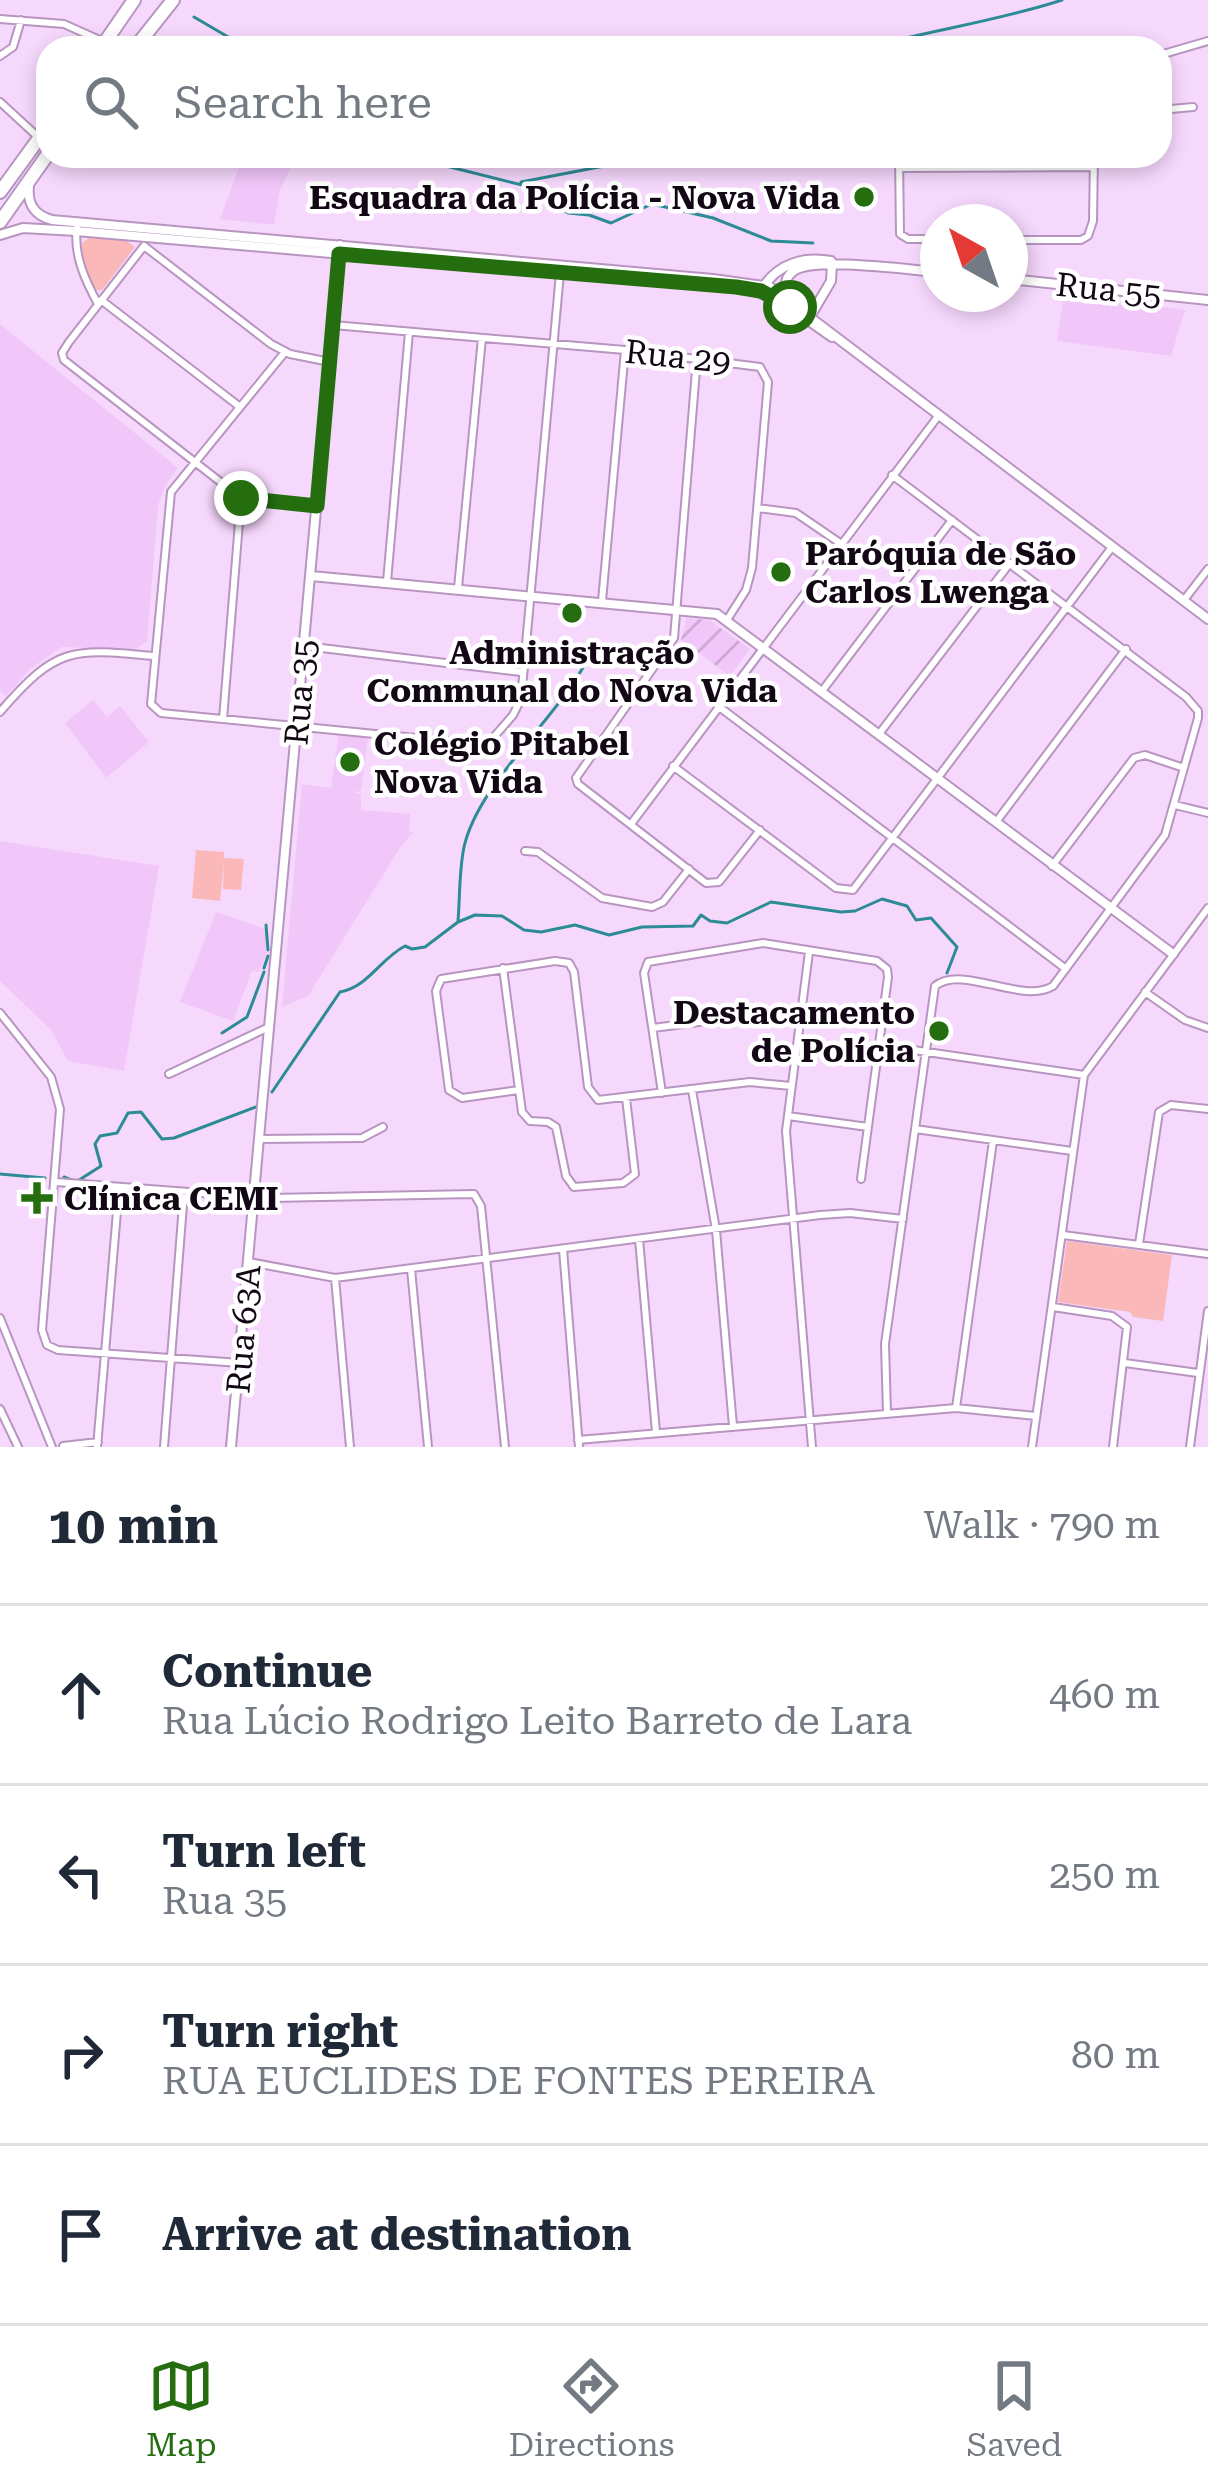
<!DOCTYPE html>
<html lang="en">
<head>
<meta charset="utf-8">
<style>
	body { margin:0; font-family:"Roboto Serif",serif; background:#f6f6f7; color:#1f2937 }
	.compass { position:absolute; left:920px; top:204px; width:108px; height:108px; border-radius:50%; background:#fff; box-shadow:0 6px 18px #0003; rotate:320deg }
	.stop { position:absolute; width:36px; height:36px; margin:-27px; border:9px solid #256e10; border-radius:50%; background:#fff }
	.stop.end { background:#256e10; border-color:#fff; box-shadow:0 3px 12px #0008 }
	.list { margin:0; padding:0; list-style:none }
	h2 { display:flex; justify-content:space-between; align-items:center; height:156px; margin:0; padding:0 48px; font-size:51px }
	h2 small { font-size:39px; font-weight:400; color:#747a83 }
	.list li { display:grid; grid-template-columns:78px 1fr auto; gap:36px; align-items:center; box-sizing:border-box; height:180px; padding:0 48px; border-top:3px solid #e0e1e3 }
	.list b { display:block; font-size:45px; white-space:nowrap }
	.list p { margin:0; font-size:39px; white-space:nowrap; color:#747a83 }
	.list em { font-size:39px; font-style:normal; color:#747a83 }
	.icon { flex:none; width:66px; height:66px; fill:none; stroke:currentColor; stroke-width:2; stroke-linecap:round; stroke-linejoin:round }
	.map { position:relative; flex:none; width:1208px; height:1447px; overflow:hidden }
	.search { position:absolute; background:#fff; box-shadow:0 6px 18px #0003; left:36px; right:36px; top:36px; height:132px; display:flex; align-items:center; gap:30px; box-sizing:border-box; padding:0 42px; border-radius:36px; color:#747a83; font-size:45px }
	.sheet { height:876px; background:#fff }
	nav { display:flex; justify-content:space-around; align-items:center; box-sizing:border-box; height:168px; border-top:3px solid #e0e1e3; background:#fff; font-size:33px; color:#747a83 }
	nav a { display:grid; justify-items:center; gap:6px }
	nav .on { color:#256e10 }
	.map>svg:first-child { display:block }
</style>
</head>
<body>
<div class="map">
<svg width="1208" height="1447" viewBox="0 0 1208 1447">
	<defs>
		<pattern id="industrial-furrows" width="10" height="10" patternUnits="userSpaceOnUse" patternTransform="scale(3)"><rect width="10" height="10" fill="#f1c7fa"/><path d="M-1 1l2-2M0 10L10 0M9 11l2-2" fill="none" stroke="#cea9d5"/></pattern>
	</defs>
	<rect width="100%" height="100%" fill="#f6d8fd"/>
	<path fill="#f1c7fa" d="M243 156H296L280 190 274 225 220 219Z
		M1064 293 1185 310 1171 356 1057 341Z
		M0 324 178 468 165 486 158 506 147 641 135 650 62 647 30 669 6 696 0 691Z
		M93 700 107 717 120 706 149 742 106 778 65 723Z
		M339 732 368 736 361 791 354 792 361 794V810L410 814 409 831 414 832 401 846 308 996 282 1007 302 784 331 788Z
		M0 841 159 866 124 1071 68 1061 51 1030 0 981Z
		M216 912 268 930 266 956 259 972 252 971 233 1021 180 1002Z"/>
	<path fill="url(#industrial-furrows)" d="M687 618 709 620 750 649 730 676 681 640Z"/>
	<path fill="#fab9b8" d="M90 237 124 239 135 247 102 290H97L87 278 81 244Z
		M196 850 224 852V858L244 859 241 890 223 889 224 862 220 901 192 898Z
		M1067 1241 1172 1255 1163 1321 1133 1317 1130 1312 1058 1302Z"/>
	<g fill="none" stroke-linecap="round" stroke-linejoin="round">
		<path stroke="#2c8b94" stroke-width="3" d="M194 17 247 48
			M866 48C931 30 998 21 1062 0
			M427 156 442 165 534 188 568 213 589 215 611 223 652 204 713 218 771 241 813 243
			M521 182 625 162 635 156
			M458 921C460 897 459 871 464 847 478 784 555 721 586 662
			M266 925 268 950
			M264 968 268 956
			M222 1033 247 1017 264 972
			M272 1092 340 992C368 987 380 959 405 946L412 949 425 947 458 922 475 915 502 916 524 930 541 932 575 925 609 935 642 927 693 926 701 915 710 921 727 923 771 902 841 912 855 911 882 899 907 906 916 920 931 918 957 947 947 973
			M0 1174 45 1178
			M64 1177 76 1182 101 1166 95 1144 100 1136 117 1133 128 1113 141 1112 162 1139 174 1138 256 1107"/>
		<g stroke="#b895c0" stroke-width="10">
			<path id="street" d="M0 19 64 24 102 41
				M1160 55 1208 41
				M0 56 13 47 21 20
				M0 102 37 136
				M1160 110 1193 107
				M899 156 900 234 908 239H938
				M899 168 1093 167
				M77 228C73 255 86 282 98 304
				M1010 240H1081L1088 236 1093 221 1094 156
				M144 246 69 342 62 353 64 360 241 498 317 506
				M144 246 271 344 290 354 330 362
				M101 300 240 407
				M333 325 625 350 760 367 768 382 752 568 746 590 727 620
				M285 352 171 492 151 704 161 713 487 745 513 715 521 699 560 273
				M697 358 674 638 576 778 578 784 706 883 719 882 760 830
				M758 508 796 513 840 543
				M387 582 409 332
				M458 588 482 338
				M1184 600 1208 569
				M602 601 625 350
				M305 646 521 672
				M822 691 952 520
				M718 706 1066 969
				M0 712C56 647 71 648 153 656
				M223 719 241 498
				M879 734 1010 563
				M673 766 836 888 853 890 1112 547
				M1175 805 1208 813
				M996 822 1126 649
				M631 824 939 415
				M525 851 538 852 602 898 652 907 663 902 689 869
				M1052 866 1134 758 1145 755 1184 768
				M809 952 786 1131 812 1447
				M503 968 522 1112 530 1121 548 1122 556 1127 566 1176 574 1187 623 1183 635 1174 626 1098
				M1145 992 1185 1020 1208 1028
				M0 1013 51 1077 60 1109 42 1330 47 1345 58 1350 240 1363
				M653 1028 767 1013 800 1017
				M879 1045 1084 1075
				M169 1074 269 1027
				M519 1090 462 1098 449 1090 436 991 441 979 555 961 569 963 574 972 588 1087 598 1100 750 1082 791 1086
				M692 1090 716 1230 733 1426
				M662 1093 644 973 648 962 763 943 877 961 887 969 888 977 861 1179
				M788 1116 868 1127
				M915 1129 1072 1151
				M260 1139 362 1138 383 1127
				M56 1182 270 1198 474 1194 481 1206 505 1447
				M1063 1235 1208 1254
				M639 1239 656 1432
				M1139 1244 1159 1112 1171 1105 1208 1109
				M563 1249 579 1447
				M249 1262 335 1278 820 1215 850 1213 903 1219
				M411 1269 428 1447
				M335 1278 350 1447
				M1053 1307 1112 1316 1127 1327 1113 1447
				M0 1318 52 1447
				M1125 1363 1198 1373
				M956 1408 993 1141
				M0 1409 18 1447
				M887 1413 885 1344 935 986C963 964 1022 1005 1053 986L1165 835 1198 718V711L1186 697 892 475
				M578 1440 956 1408 1036 1416
				M63 1446 98 1442
				M97 1447 119 1188
				M164 1447 184 1192
				M1032 1447 1084 1075 1208 908
				M1190 1447 1208 1311"/>
		</g>
		<g stroke="#b895c0" stroke-width="12">
			<path id="secondary" d="M29 185C27 204 34 215 52 220L713 279 770 287 1208 619
				M0 235 23 228 76 231 749 289 781 301 832 337
				M1010 279 1208 300
				M762 289C777 264 803 256 831 261
				M787 294C785 284 785 276 795 270 817 257 910 270 938 272
				M811 315 831 281 832 264
				M311 576 717 614 1173 954
				M231 1447 340 245"/>
		</g>
		<g stroke="#b895c0" stroke-width="16">
			<path id="highway" d="M101 48 134 0
				M135 48 173 0
				M0 192 48 126
				M0 222 48 154"/>
		</g>
		<use href="#street" stroke="#fff" stroke-width="6"/>
		<use href="#secondary" stroke="#fff" stroke-width="8"/>
		<use href="#highway" stroke="#fff" stroke-width="12"/>
	</g>
	<g fill="none" stroke-linecap="round" stroke-linejoin="round">
		<path stroke="#256e10" stroke-width="15" d="M241 498 317 506 339 254 736 287 761 291 790 307"/>
	</g>
	<g fill="#256e10" stroke="#fff" stroke-width="4.5">
		<circle cx="864" cy="197" r="12"/>
		<circle cx="781" cy="572" r="12"/>
		<circle cx="572" cy="613" r="12"/>
		<circle cx="350" cy="762" r="12"/>
		<circle cx="939" cy="1031" r="12"/>
		<path d="M31 1180h12v12h12v12h-12v12h-12v-12h-12v-12h12z"/>
	</g>
	<g text-anchor="middle" stroke-width="9" stroke-linejoin="round" paint-order="stroke">
		<g font-size="33" font-weight="bold" fill="#130715" stroke="#fff" text-anchor="start">
			<text x="840" y="209" text-anchor="end">Esquadra da Polícia - Nova Vida</text>
			<text x="805" y="565">Paróquia de São<tspan x="805" dy="38">Carlos Lwenga</tspan></text>
			<text x="572" y="664" text-anchor="middle">Administração<tspan x="572" dy="38">Communal do Nova Vida</tspan></text>
			<text x="374" y="755">Colégio Pitabel<tspan x="374" dy="38">Nova Vida</tspan></text>
			<text x="915" y="1024" text-anchor="end">Destacamento<tspan x="915" dy="38">de Polícia</tspan></text>
			<text x="64" y="1210">Clínica CEMI</text>
		</g>
		<g font-size="33" fill="#130715" stroke="#fff">
			<text transform="translate(1109 289) rotate(6)" y="12">Rua 55</text>
			<text transform="translate(678 356) rotate(6)" y="12">Rua 29</text>
			<text transform="translate(300 692) rotate(-85)" y="12">Rua 35</text>
			<text transform="translate(243 1329) rotate(-85)" y="12">Rua 63A</text>
		</g>
	</g>
</svg>
<svg class="compass" viewBox="-18 -18 36 36"><path d="M0-13l5 13h-10z" fill="#e53935"/><path d="M0 13l5-13h-10z" fill="#747a83"/></svg>
<div class="stop" style="left:790px;top:307px"></div>
<div class="stop end" style="left:241px;top:498px"></div>
<div class="search"><svg class="icon" aria-label="search" viewBox="0 0 24 24"><circle cx="10" cy="10" r="6"/><path d="M15 15l6 6"/></svg>Search here</div>
</div>
<section class="sheet">
<h2>10 min<small>Walk · 790 m</small></h2>
<ul class="list">
<li><svg class="icon" aria-label="ahead" viewBox="0 0 24 24"><path d="M12 20V5M6 11l6-6 6 6"/></svg><div><b>Continue</b><p>Rua Lúcio Rodrigo Leito Barreto de Lara</p></div><em>460 m</em></li>
<li><svg class="icon" aria-label="left" viewBox="0 0 24 24"><path d="M17 20v-9H6M10 6l-5 5 5 5"/></svg><div><b>Turn left</b><p>Rua 35</p></div><em>250 m</em></li>
<li><svg class="icon" aria-label="right" viewBox="0 0 24 24"><path d="M7 20v-9h11M14 6l5 5-5 5"/></svg><div><b>Turn right</b><p>RUA EUCLIDES DE FONTES PEREIRA</p></div><em>80 m</em></li>
<li><svg class="icon" aria-label="arrive" viewBox="0 0 24 24"><path d="M6 21V4h12l-3 4 3 4H6"/></svg><div><b>Arrive at destination</b></div></li>
</ul>
</section>
<nav>
<a class="on"><svg class="icon" aria-label="map" viewBox="0 0 24 24"><path d="M3 6l6-2 6 2 6-2v14l-6 2-6-2-6 2zM9 4v14M15 6v14"/></svg>Map</a>
<a><svg class="icon" aria-label="directions" viewBox="0 0 24 24"><path d="M12 3l9 9-9 9-9-9zM9 14v-3h6M13 9l2 2-2 2"/></svg>Directions</a>
<a><svg class="icon" aria-label="saved" viewBox="0 0 24 24"><path d="M7 4h10v16l-5-4-5 4z"/></svg>Saved</a>
</nav>
</body>
</html>
